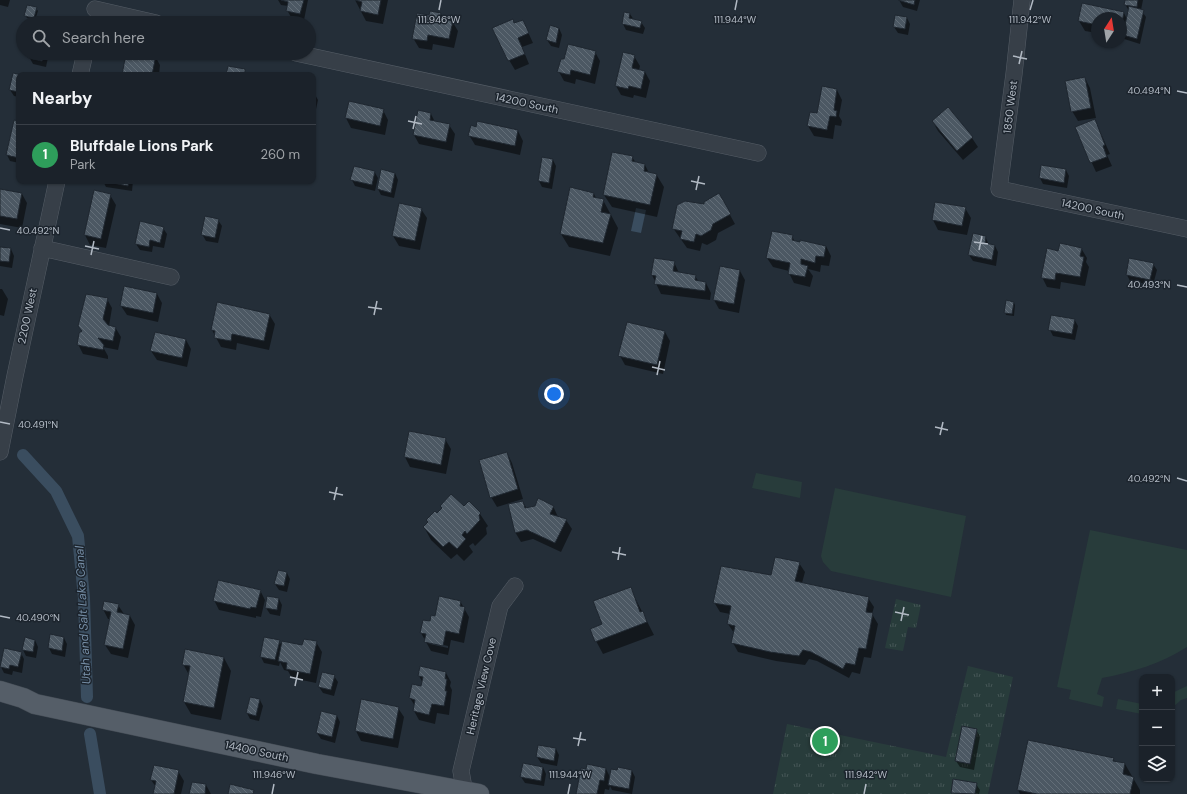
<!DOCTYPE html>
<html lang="en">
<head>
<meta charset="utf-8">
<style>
	body { margin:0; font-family:"DM Sans",sans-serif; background:#282f36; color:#f1f3f6 }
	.controls { position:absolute; right:12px; bottom:12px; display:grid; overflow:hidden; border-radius:8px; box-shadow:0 1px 3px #0004 }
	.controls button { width:36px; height:36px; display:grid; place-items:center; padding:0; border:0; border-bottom:1px solid #393f47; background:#1b222a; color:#f1f3f6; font:20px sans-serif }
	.compass { position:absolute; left:1091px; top:12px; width:36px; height:36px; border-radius:50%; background:#1b222a; box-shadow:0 1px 3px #0004; rotate:12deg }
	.you { position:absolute; left:554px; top:394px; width:14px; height:14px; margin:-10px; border:3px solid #fff; border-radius:50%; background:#1a73e8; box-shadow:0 0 0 6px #1a73e833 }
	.badge { display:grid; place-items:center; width:26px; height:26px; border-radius:50%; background:#db2777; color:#fff; font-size:13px; font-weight:700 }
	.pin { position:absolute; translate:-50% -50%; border:2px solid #fff; box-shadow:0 1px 4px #0006 }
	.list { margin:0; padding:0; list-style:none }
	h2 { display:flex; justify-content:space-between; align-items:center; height:52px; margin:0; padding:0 16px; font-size:17px }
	h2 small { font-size:13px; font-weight:400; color:#a0a4a8 }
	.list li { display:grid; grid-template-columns:26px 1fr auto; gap:12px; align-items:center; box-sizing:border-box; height:60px; padding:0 16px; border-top:1px solid #393f47 }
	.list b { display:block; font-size:15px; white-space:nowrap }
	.list p { margin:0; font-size:13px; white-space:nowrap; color:#a0a4a8 }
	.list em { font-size:13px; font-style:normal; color:#a0a4a8 }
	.icon { flex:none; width:22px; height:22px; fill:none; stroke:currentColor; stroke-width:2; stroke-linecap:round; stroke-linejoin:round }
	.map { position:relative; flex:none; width:1187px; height:794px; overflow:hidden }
	.search { position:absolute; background:#1b222a; box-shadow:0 1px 3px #0004; left:16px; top:16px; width:300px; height:44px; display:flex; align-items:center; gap:10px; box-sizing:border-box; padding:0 14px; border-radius:22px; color:#a0a4a8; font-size:15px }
	.panel { position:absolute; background:#1b222a; box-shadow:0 1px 3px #0004; left:16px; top:72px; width:300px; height:112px; border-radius:8px }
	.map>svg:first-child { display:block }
</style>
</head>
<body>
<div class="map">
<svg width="1187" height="794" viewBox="0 0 1187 794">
	<defs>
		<pattern id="park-tufts" width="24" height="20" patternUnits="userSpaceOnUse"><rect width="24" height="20" fill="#283c3b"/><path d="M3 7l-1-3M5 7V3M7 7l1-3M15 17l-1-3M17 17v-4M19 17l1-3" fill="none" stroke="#455656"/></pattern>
		<pattern id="building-back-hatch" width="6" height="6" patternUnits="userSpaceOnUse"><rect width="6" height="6" fill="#4c5863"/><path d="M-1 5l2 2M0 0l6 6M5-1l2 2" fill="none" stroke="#636e78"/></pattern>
	</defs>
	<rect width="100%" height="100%" fill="#242e38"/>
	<path fill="#283c3b" d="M756 473 802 482 800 498 752 488Z
		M835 488 966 516 951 597 831 571 823 562 821 556Z
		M1090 530 1187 550V647C1160 664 1133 672 1102 678L1097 694 1104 697 1102 707 1069 699 1071 690 1057 687Z
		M1187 686V698L1181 700 1172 708V693Z
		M1118 699 1142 704V714L1116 709Z"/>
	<path fill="url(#park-tufts)" d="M896 599 921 605 916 628 908 627 903 651 885 648Z
		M968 666 1013 677 988 794H773L787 724 946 757Z"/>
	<path fill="#3a4d5f" d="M636 208 646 210 641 233 631 231Z"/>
	<path fill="#0007" fill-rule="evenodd" d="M0 0H10L8 7 0 5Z
		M278 0H308L304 20 291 17 287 10 288 6 281 5Z
		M355 0H388L383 24 366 21Z
		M899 0H920L917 11 903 7Z
		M1126 0H1143L1141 10 1146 17 1140 44 1121 38V18H1097V33L1085 31 1079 21 1124 13 1127 19 1129 11 1125 4Z
		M36 8 38 11 35 20 27 18 25 15Z
		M431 12 441 14 444 20 452 21 458 31 454 48 433 44 432 50 419 48 413 38 430 16Z
		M625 13 630 14 634 20 641 22 645 28 643 34 626 30 623 24Z
		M907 18 910 24 908 35 898 33 894 27Z
		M523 21 533 43 522 47 529 64 515 70 509 60Z
		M559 28 562 35 559 48 551 46 547 40Z
		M595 52 600 61 595 84 576 79 575 84 564 81 559 72Z
		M27 53H49L46 67 33 64Z
		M127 53 155 56 160 65 159 75H123Z
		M634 56 640 66 639 70 645 72 650 81 646 98 634 95 633 98 621 95 616 86Z
		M19 75V97L14 96 10 90Z
		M1085 78 1090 88 1096 118 1078 121 1072 111Z
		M823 88 837 90 842 100 839 116 842 121 841 126 835 125 833 139 814 136 808 126 818 114Z
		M313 91 318 100 313 123Z
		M349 103 383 110 388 120 385 135 351 128 346 118Z
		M948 109 972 138 978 147 963 160 938 131 933 122Z
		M431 114 435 122 449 125 455 134 452 151 419 144 414 135Z
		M1095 120 1110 154 1107 155 1112 166 1096 172 1076 128Z
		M19 122V163L10 161 7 155Z
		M477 128 518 131 523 141 520 155 475 145 469 135Z
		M632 157 636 163 645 165 649 173 656 174 664 187 657 217 612 207 604 195Z
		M553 160 556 166 552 189 542 187 539 181Z
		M1066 170 1069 176 1067 188 1043 184 1040 178Z
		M374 171 378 178 375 191 355 186 352 180Z
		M395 173 398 180 394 198 381 195 378 189Z
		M103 181H133L132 191 106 187Z
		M0 190 22 194 27 203 22 228 0 224Z
		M95 192 110 195 116 205 106 248 90 245 85 235Z
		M594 194 596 198 603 200 618 228 610 256 569 247 561 234Z
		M719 195 735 224 718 233 716 240 707 245 702 243 700 251 687 248 673 228Z
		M936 203 965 208 971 218 967 235 938 230 933 220Z
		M399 204 421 209 427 218 420 250 399 246 393 236Z
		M218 220 222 226 218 243 206 241 202 234Z
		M163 228 167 234 164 248 153 246 152 252 140 250 136 244Z
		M792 236 795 242 826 246 831 256 829 266 821 265 820 272 808 269 813 276 810 287 794 283 789 273V271L773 267 767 258Z
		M985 236 989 245 995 246 998 252 996 266 973 261 969 255Z
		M0 248 11 249 14 256 12 268 0 266Z
		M1081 248 1087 258 1086 262 1089 267 1085 286 1061 282 1060 289 1047 287 1042 277 1059 252Z
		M674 262 679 273 695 276 699 282 706 283 711 293 710 300 661 294 652 275Z
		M1153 264 1157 270 1153 285 1130 281 1127 275Z
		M740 271 745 280 739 313 719 309 714 300Z
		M0 289H2L8 299 4 316 0 315Z
		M157 294 162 303 158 322 127 315 121 306Z
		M107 299 112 308 109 326 115 327 121 337 118 350 103 347 108 356V359L83 354 78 344 83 332Z
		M1014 303 1015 305 1014 316 1006 315 1005 312Z
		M269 314 275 324 269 350 237 343 236 350 221 347 212 330Z
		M1074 319 1078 326 1075 340 1053 336 1050 330Z
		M665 332 670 341 663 374 625 365 620 356Z
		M186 340 191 349 187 367 157 360 151 351Z
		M410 432 445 439 451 449 446 474 410 467 405 457Z
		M507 453 512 463 523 499 497 507 491 497Z
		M523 502 527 509 553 506 558 517 566 520 572 529 561 552 533 539 521 542 515 532Z
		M464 508 480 514 488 526 486 528 487 534 475 546 473 543 469 546 473 552 464 561 457 554 451 559 431 540 424 527 428 523 427 520 437 514Z
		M799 563 805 572 802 583 868 598 874 607 872 614 878 624 871 658 864 657 860 674 852 672 849 678 817 661 809 659 805 665 776 661 738 652 733 643 734 633 728 624 730 614 720 612 714 602Z
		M278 571 287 573 290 579 287 592 279 590 275 584Z
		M630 588 654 635 603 654 596 641 603 625Z
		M260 590 265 600 261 617 256 616V618L219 610 214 600Z
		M279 599 282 605 280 616 270 614 266 608Z
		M460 601 469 617 464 643 451 640 448 655 431 651 421 633 436 617ZM430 642 448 646V648L430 644Z
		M118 605 124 614 130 616 135 625 128 658 111 654 105 645 111 619H108L103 609Z
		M64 638 67 644 65 657 52 654 49 648Z
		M35 640 38 647 36 658 26 656 23 650Z
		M279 641 282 646H303L316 642 322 652 316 683 292 678 288 671 284 670 280 662 279 666 264 663 261 657Z
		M21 653 24 659 22 673 13 671 12 675 4 673 1 667Z
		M224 658 231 671 221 720 191 714 184 702 189 675 183 664Z
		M446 673 451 682 450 686 452 690 449 715 437 713 435 724 419 720 414 711 415 706 410 698 422 688 423 683 419 676Z
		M334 676 338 682 334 696 323 693 319 687Z
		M260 700 263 706 259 721 250 719 247 713Z
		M362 701 398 708 404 717 398 748 361 741 356 731Z
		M337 716 340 722 335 743 321 739 317 733Z
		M976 730 980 736 974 770 960 767 956 761Z
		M539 746 556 749 559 755 557 766 541 763 537 757Z
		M1113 759 1115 762 1125 764 1140 790V794H1020L1018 790Z
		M543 767 546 774 544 786 525 783 521 777Z
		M606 769 610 777 618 771H632L635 777 632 794 612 790 610 786 609 790 605 789 604 794H577Z
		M178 771 184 781 181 794H154L156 787 151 780Z
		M976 784 980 790 979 794 952 793Z
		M206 785 211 794H190Z"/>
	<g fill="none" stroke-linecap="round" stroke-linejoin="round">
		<path stroke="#3a4d5f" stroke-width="12" d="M23 455 56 491 78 536 84 598 87 697
			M90 734 100 794"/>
	</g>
	<path fill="url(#building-back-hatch)" stroke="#1e262f" d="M281 0H304L300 14 286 11 288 2Z
		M355 0H381L378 15 360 11 362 2Z
		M898 0H915L914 5Z
		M1125 0H1138L1137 7 1124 5Z
		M1082 3 1124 12 1121 28V18H1097V25L1078 21Z
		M27 5 37 7 34 18 24 16Z
		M1129 6 1144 10 1137 39 1123 35Z
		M430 11 441 13 440 18 453 21 449 39 428 35 427 41 412 39 417 13 429 15Z
		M624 12 630 13 629 18 642 21 640 28 622 24Z
		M895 15 907 17 905 29 893 27Z
		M513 19 514 23 523 20 529 33 518 38 525 54 508 61 492 28Z
		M550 25 559 28 556 43 546 40Z
		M568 44 596 51 590 75 571 70 570 75 557 72 561 59H564Z
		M623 52 635 55 632 68 645 71 641 89 629 86 628 89 615 86Z
		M29 53H44L42 61 28 58Z
		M126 53 156 55 152 75H122Z
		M228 66 245 69V73L256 75H226Z
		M13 73 23 75H19V92L9 90Z
		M1085 77 1091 108 1071 112 1065 81Z
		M822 86 837 89 834 110 837 111 836 117 830 116 827 130 807 126 810 112 817 113Z
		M349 101 384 109 380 126 345 118Z
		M948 107 973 137 957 151 932 121Z
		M418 110 431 113 430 120 450 124 446 142 413 135Z
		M1095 119 1105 145 1103 146 1107 157 1090 163 1075 127Z
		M14 120 19 121V158L6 155Z
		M477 121 518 130 515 146 468 136 471 125 476 127Z
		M612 152 633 156 632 161 645 164 644 171 657 174 650 205 603 195Z
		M542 157 553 159 549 183 538 181Z
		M1041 165 1066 169 1064 183 1039 178Z
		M354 166 375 171 372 185 350 180Z
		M381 169 395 173 391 193 377 189Z
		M103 181H129L128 186Z
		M570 187 594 193 593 197 604 199 601 212 611 214 603 243 560 234Z
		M0 189 22 193 17 219 0 216Z
		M94 190 111 194 101 239 84 235Z
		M719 193 731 214 713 224 711 230 701 236 696 234 694 242 680 239 682 231 672 229 677 205 685 201 704 204V202Z
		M935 202 966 207 962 226 932 220Z
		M399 203 422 208 415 241 392 236Z
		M205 216 219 219 215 238 201 235Z
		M140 221 164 227 160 243 150 240 149 247 135 244Z
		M772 231 793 235 792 240 800 242V240L826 246 824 257 816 256 815 263 801 259V264L808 266 805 277 788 274 790 263 766 258Z
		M973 233 986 236 985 243 995 245 992 260 968 255Z
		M1060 243 1082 248 1080 256 1084 257 1080 277 1056 273 1055 280 1041 278 1047 248 1058 251Z
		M0 247 11 248 9 262 0 261Z
		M654 258 675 261 673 271 696 275 695 280 706 282 705 291 654 284 656 276 651 275Z
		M1129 258 1154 263 1150 280 1126 275Z
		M720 266 740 270 734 304 713 300Z
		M124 286 157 293 153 313 120 306Z
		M86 294 108 298 103 319 108 325 116 327 113 341 98 338 104 345 103 350 77 345 79 333 82 331 78 326Z
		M1006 300 1014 302 1012 314 1004 313Z
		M217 302 270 314 264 341 232 334 231 341 214 338 215 331 211 330Z
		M1051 315 1075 319 1072 334 1048 330Z
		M627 322 665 331 657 365 618 356Z
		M155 332 186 339 182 358 150 351Z
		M409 431 446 438 441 465 404 457Z
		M507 452 518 489 490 498 479 460Z
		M451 494 464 506 469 501 481 513 479 515 480 520 467 534 465 531 462 535 466 539 457 549 449 542 443 547 423 527 428 522 426 520 435 511 437 513 442 508 440 506Z
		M538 498 554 506 550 514 567 519 555 543 527 530 515 533 508 504 523 501 525 508 535 506Z
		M775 557 800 562 795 581 869 597 866 612 873 613 866 649 859 648 855 665 846 663 843 669 811 652 803 650 799 656 770 652 731 643 735 626 727 624 731 606 713 603 721 566 771 575Z
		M278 570 287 572 284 586 274 584Z
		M218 580 261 590 256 608 251 607 250 609 213 601Z
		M631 587 640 612 643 611 647 622 595 642 590 629 602 624 593 601Z
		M267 596 279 598 277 610 265 608Z
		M439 596 461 601 460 606 465 607 459 634 446 631 443 646 424 642 426 634 420 633 423 620 430 621 431 615 435 616Z
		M104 601 119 604 117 612 130 615 123 649 104 645 111 612 102 610Z
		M50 634 64 637 62 651 48 648Z
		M25 637 35 640 33 652 22 650Z
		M264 637 280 640 275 660 260 657Z
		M304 639 317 641 310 674 286 669 287 663 278 661 282 641 302 645Z
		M4 648 22 652 18 667 10 665 9 669 0 667Z
		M185 649 224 657 214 708 183 702 190 666 182 665Z
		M420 666 446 672 445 679H447L445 691H447L444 706 432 704 429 715 413 711 415 700 409 698 412 684 421 686 423 677 418 676Z
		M322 672 335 675 331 690 318 687Z
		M250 697 260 699 256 716 246 713Z
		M361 699 399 707 393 739 355 731Z
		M321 711 337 715 332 737 316 733Z
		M962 726 977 729 970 764 955 761Z
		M1028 740 1114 758 1113 761 1125 763 1123 774 1134 777 1130 794H1037L1017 790Z
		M538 745 556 748 554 761 536 757Z
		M523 763 543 767 541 781 520 777Z
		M587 764 606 768 604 781 600 780 597 794H576L581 768 586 769Z
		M154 765 179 770 174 794H153L156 781 150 780Z
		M618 767 632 770 629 789 608 785 611 769 617 770Z
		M953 779 977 783 975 794 951 793Z
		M192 782 206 784 205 794H189Z
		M230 784 254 790 253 794H228Z"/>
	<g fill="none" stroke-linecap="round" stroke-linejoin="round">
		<g stroke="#555d66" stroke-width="17">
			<path id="minor" d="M1022 0 1014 74 999 189 1187 229
				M95 9 156 23
				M296 53 758 153
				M80 75 85 53
				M42 248 171 277
				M0 452 15 376 57 181
				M465 794 461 771 500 606 515 586"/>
		</g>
		<g stroke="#434b54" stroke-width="21">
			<path id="major" d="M0 691 23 698 35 704 317 764 479 794"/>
		</g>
		<use href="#minor" stroke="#373f48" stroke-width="16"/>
		<use href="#major" stroke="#555e68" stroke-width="20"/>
	</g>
	<path fill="none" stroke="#b2bac4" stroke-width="1.5" d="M439 10 441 0M735 10 737 0M1030 10 1033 0M1013 56 1027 59M1019 64 1022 51M1177 91 1187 93M408 121 422 124M413 129 416 116M691 181 705 184M696 190 699 176M0 228 10 230M974 242 988 244M85 246 99 249M979 250 982 236M91 255 94 241M1177 285 1187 287M368 307 382 309M374 315 377 301M652 367 665 370M657 375 660 361M0 422 10 424M935 427 948 430M940 435 943 422M1177 478 1187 481M329 492 343 495M334 500 337 487M612 552 626 555M618 560 620 547M895 612 909 615M0 616 10 618M901 621 904 607M290 677 303 680M295 686 298 672M573 738 586 740M578 746 581 732M272 794 274 784M568 794 570 784M864 794 866 784"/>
	<g text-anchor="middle" stroke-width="3" stroke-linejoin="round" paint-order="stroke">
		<g font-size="11" fill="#b2bac4" stroke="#1c242d">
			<text transform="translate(527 103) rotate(12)" y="4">14200 South</text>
			<text transform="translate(1010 107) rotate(-83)" y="4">1850 West</text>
			<text transform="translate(1093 209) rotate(12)" y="4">14200 South</text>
			<text transform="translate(27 316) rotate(-78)" y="4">2200 West</text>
			<text transform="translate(481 686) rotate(-77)" y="4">Heritage View Cove</text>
			<text transform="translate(257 751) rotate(12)" y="4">14400 South</text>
		</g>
		<g font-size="12" font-style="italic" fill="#758da5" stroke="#1c242d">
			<text transform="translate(83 615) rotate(-93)" y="4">Utah and Salt Lake Canal</text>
		</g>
	</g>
	<g font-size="10" text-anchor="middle" fill="#b2bac4" stroke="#1c242d" stroke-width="3" stroke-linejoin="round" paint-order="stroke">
		<text x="439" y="23">111.946°W</text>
		<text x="735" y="23">111.944°W</text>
		<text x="1030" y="23">111.942°W</text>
		<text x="1149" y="94">40.494°N</text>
		<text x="38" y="234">40.492°N</text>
		<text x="1149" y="288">40.493°N</text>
		<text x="38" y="428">40.491°N</text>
		<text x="1149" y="482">40.492°N</text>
		<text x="38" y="621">40.490°N</text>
		<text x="274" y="778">111.946°W</text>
		<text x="570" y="778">111.944°W</text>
		<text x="866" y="778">111.942°W</text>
	</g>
</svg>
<div class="controls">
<button>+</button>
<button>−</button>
<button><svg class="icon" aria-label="layers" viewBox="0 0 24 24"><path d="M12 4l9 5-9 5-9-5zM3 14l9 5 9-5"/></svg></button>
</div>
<svg class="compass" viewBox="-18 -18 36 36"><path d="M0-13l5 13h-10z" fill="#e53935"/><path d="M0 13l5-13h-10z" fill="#a0a4a8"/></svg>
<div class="you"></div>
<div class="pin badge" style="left:825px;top:741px;background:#2e9e5b">1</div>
<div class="search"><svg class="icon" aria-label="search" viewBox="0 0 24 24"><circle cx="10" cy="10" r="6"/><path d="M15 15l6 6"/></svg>Search here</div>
<section class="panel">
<h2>Nearby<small></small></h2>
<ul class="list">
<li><span class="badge" style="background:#2e9e5b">1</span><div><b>Bluffdale Lions Park</b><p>Park</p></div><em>260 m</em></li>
</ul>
</section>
</div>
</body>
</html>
